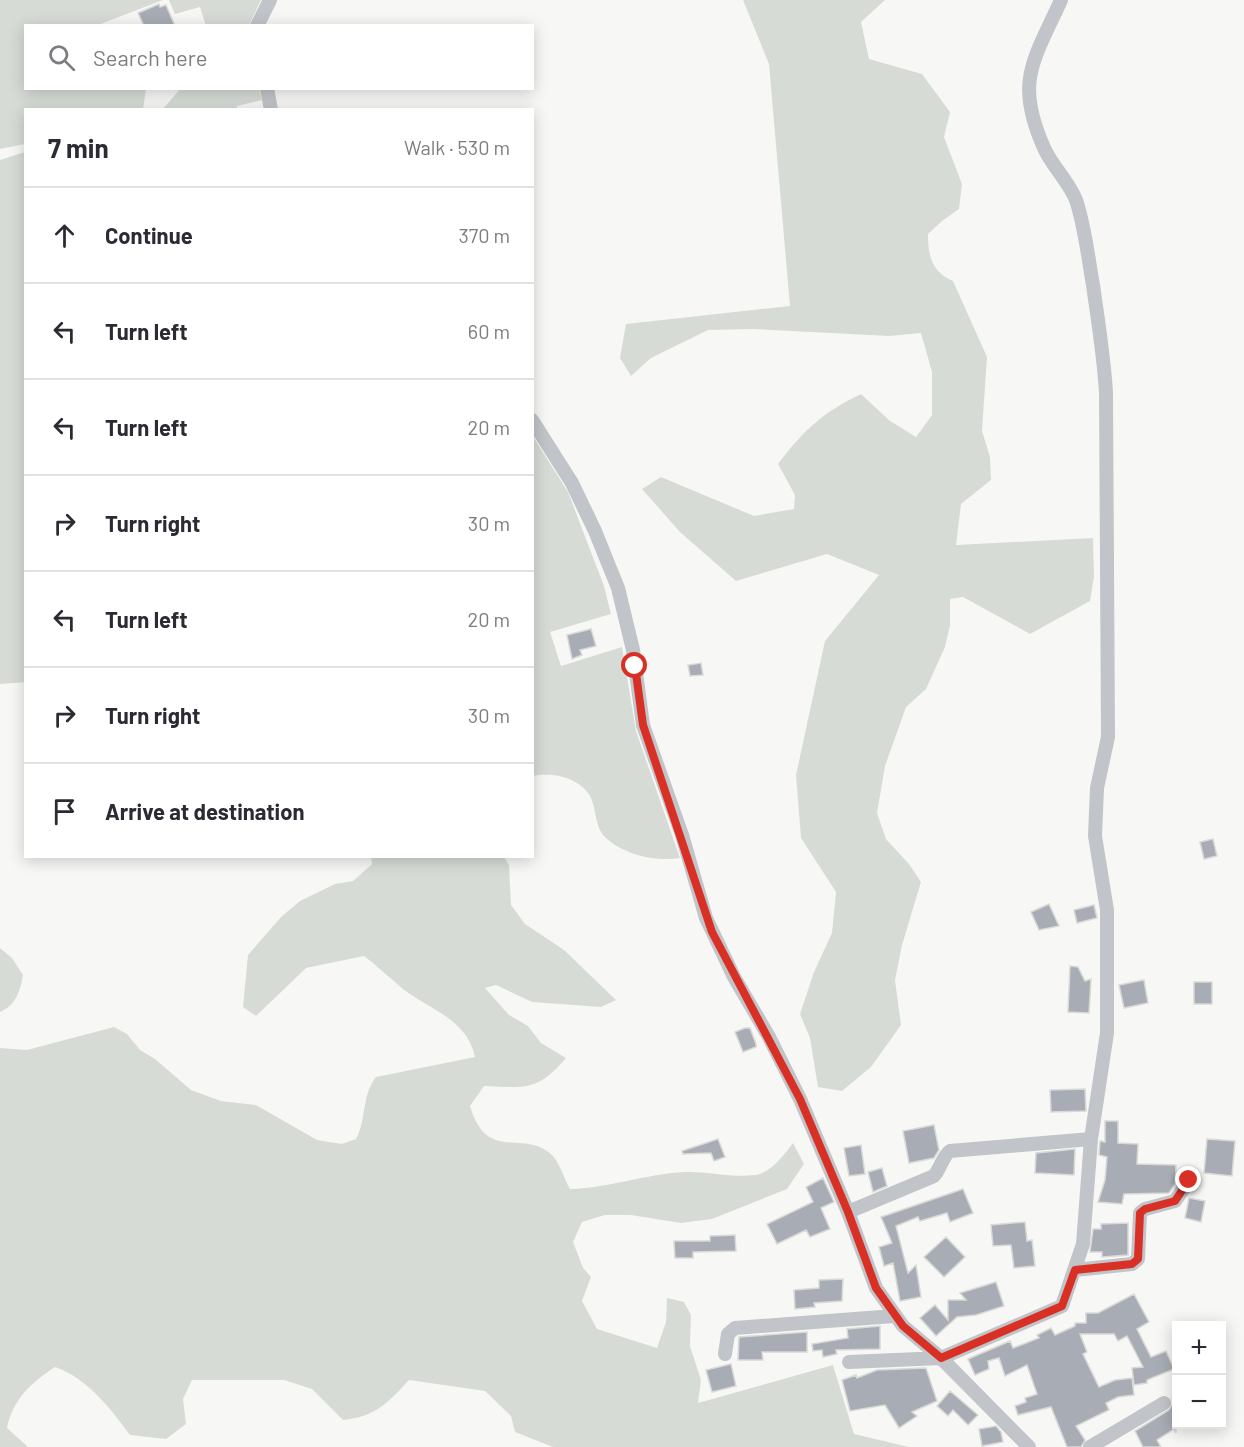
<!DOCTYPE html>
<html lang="en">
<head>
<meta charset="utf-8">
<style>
	body { margin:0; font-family:Barlow,sans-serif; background:#f7f7f7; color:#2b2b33 }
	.controls { position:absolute; right:18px; bottom:18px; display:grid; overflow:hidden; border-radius:0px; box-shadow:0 3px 15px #0003 }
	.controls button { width:54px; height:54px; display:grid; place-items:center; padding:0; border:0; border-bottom:2px solid #e1e1e2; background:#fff; color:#2b2b33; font:30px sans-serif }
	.stop { position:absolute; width:18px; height:18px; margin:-14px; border:4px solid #d93025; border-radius:50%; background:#fff }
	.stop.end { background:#d93025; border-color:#fff; box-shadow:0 2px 6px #0008 }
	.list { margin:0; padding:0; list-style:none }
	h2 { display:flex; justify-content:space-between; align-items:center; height:78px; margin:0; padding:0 24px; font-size:26px }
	h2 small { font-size:20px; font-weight:400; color:#7c7c81 }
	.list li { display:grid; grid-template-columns:39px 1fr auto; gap:18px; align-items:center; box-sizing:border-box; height:96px; padding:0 24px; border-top:2px solid #e1e1e2 }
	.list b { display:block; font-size:22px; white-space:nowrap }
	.list em { font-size:20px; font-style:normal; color:#7c7c81 }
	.icon { flex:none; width:33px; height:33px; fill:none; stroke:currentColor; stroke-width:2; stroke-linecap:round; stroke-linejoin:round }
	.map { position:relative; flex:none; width:1244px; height:1447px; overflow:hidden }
	.search { position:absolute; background:#fff; box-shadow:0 3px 15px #0003; left:24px; top:24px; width:510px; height:66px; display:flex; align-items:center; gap:15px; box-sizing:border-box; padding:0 21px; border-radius:0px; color:#7c7c81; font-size:22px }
	.panel { position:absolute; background:#fff; box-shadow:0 3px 15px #0003; left:24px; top:108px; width:510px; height:750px; border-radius:0px }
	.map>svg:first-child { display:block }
</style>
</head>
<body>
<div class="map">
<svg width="1244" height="1447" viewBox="0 0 1244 1447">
	<rect width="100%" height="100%" fill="#f7f8f5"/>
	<path fill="#d6dcd5" d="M0 0H163L98 25 26 26V88L146 89 143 109 26 110 25 144 0 149Z
		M169 0H261L249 25 206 26 200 7 175 14Z
		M743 0H885L861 22 869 59 922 74 950 112 944 137 962 184 959 209 942 221 928 234C928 256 932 272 953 281L987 357 982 431 990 457 991 480 961 504 956 545 1093 538 1094 577 1090 601 1030 634 963 597 950 599V625L945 647 926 689 906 707 885 766 877 813 886 839 909 864 921 882 902 945 895 980 901 1025 871 1067 842 1091 818 1087 810 1038 800 1014 814 972 832 933 836 892 801 838 796 775 825 641 879 575 827 554 736 581 680 532 642 489 661 477 754 516 794 509 795 495 778 464C803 431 823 412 861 394L890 421 916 437 932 415V372L921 333 889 336 753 329 708 330 651 358 631 376 620 358 626 324 790 306 769 64Z
		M181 88 259 89 262 100 237 106V109H163Z
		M25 152 26 682 0 684V160Z
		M532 435 568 492 604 586 611 614 550 632 561 666 622 647 636 731 680 858C655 862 622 855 603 835 595 825 596 807 590 796 579 777 552 772 533 776Z
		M371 857H504L509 865 511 905 525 924 564 950 616 1000 601 1007 532 1002 496 985 485 988 509 1015 528 1026 541 1043 566 1058C538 1091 526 1088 484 1086L470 1106C487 1164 523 1128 552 1155 560 1163 564 1179 570 1189 609 1188 645 1174 685 1172 708 1171 732 1178 755 1175 771 1173 784 1155 793 1143L804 1164 787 1189 712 1219 681 1223 631 1215H605L582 1222 573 1242 583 1268 591 1277 582 1301 597 1329 657 1348 666 1322 667 1298 684 1302 691 1315 690 1346 701 1380 698 1403 833 1365 854 1434 909 1447H553L515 1432 511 1416 485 1391 409 1380C388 1403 375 1417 343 1420L312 1389 284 1380H192L183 1399 186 1424 166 1439 130 1435C110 1408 87 1378 55 1367 31 1383 13 1399 7 1428L28 1447H0V1048L27 1050 114 1027 127 1034 140 1050 155 1059 191 1090 221 1101 256 1105 317 1140 342 1144 356 1139C367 1119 361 1096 376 1077L475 1057C467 1019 430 1010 403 989 390 978 377 966 364 956L306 968 256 1016 243 1007 248 955 281 917 300 901 335 884 353 881 372 864Z
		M0 948 12 958 23 975C20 992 16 1005 0 1012Z"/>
	<path fill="#a8adb5" stroke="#d9d9d7" stroke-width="1.5" d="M159 4 160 7 166 5 175 26H144L138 13Z
		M591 629 596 646 580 650 582 655 572 659 567 635Z
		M701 663 703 675 690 676 688 665Z
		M1213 839 1217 856 1204 859 1200 842Z
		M1049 904 1059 926 1039 930 1031 912Z
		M1094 905 1097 918 1077 923 1074 910Z
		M1070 966 1078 967 1085 981 1091 979 1089 1013 1068 1012Z
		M1144 980 1148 1003 1124 1008 1119 985Z
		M1194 982H1212V1004H1194Z
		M745 1028H750L756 1044V1047L743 1052 735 1032Z
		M1085 1089 1086 1111 1051 1112 1050 1090Z
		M1105 1121H1118V1143L1138 1144 1137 1164 1176 1165 1175 1184 1169 1193 1124 1194 1122 1204 1098 1202 1105 1180 1107 1157 1099 1155 1100 1141 1105 1142Z
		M934 1125 939 1150 934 1158 909 1163 903 1131Z
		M718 1139 725 1157 714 1161 711 1153 683 1154 682 1151Z
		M1207 1139 1235 1141 1232 1176 1204 1173Z
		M861 1145 865 1174 849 1176 844 1148Z
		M1075 1149 1074 1175 1035 1173 1036 1153Z
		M882 1168 887 1186 873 1192 868 1172Z
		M823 1178 834 1202 821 1208 830 1229 810 1237 806 1230 777 1244 767 1224 813 1202 806 1187Z
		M963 1189 973 1213 950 1222 947 1213 920 1221 918 1217 896 1226 908 1273 916 1265 921 1297 900 1301 893 1263 884 1266 879 1247 892 1243 881 1217Z
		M1189 1198 1205 1201 1201 1222 1185 1218Z
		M1025 1222 1027 1241 1032 1240 1035 1266 1014 1268 1011 1245 993 1246 991 1225Z
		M1128 1223V1255L1102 1257V1252H1090L1093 1229H1101V1224Z
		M735 1235 736 1251 693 1252V1258H675L674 1241H710V1236Z
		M946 1237 965 1257 944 1277 924 1257Z
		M843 1279 842 1301 814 1303 815 1307 795 1309 794 1290 819 1288V1280Z
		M996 1282 1004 1306 976 1315 957 1317 936 1336 920 1318 935 1305 948 1320V1300H966L960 1293Z
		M1134 1294 1149 1322 1137 1329 1151 1357 1166 1351 1174 1369 1147 1380V1383L1134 1385 1132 1368 1143 1367 1127 1336 1118 1341 1114 1334H1080L1087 1352 1083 1354 1099 1387 1115 1380 1132 1378 1134 1395 1118 1397 1106 1403 1109 1410 1076 1426 1085 1440 1081 1447H1067L1051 1407 1018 1415 1015 1406 1026 1402 1025 1398 1037 1394 1027 1365 1005 1376 999 1358 988 1361 989 1369 975 1375 968 1359 1010 1341 1013 1348 1039 1338 1037 1335 1051 1328 1055 1335 1075 1326V1323H1086V1313H1098Z
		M880 1326V1349L836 1350 837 1354 823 1357 822 1350 813 1351 812 1344 848 1338 847 1329Z
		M807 1332V1352H762L763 1360H738L739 1337Z
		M731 1364 736 1386 712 1392 706 1370Z
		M926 1368 937 1401 912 1412 917 1416 899 1428 885 1405 850 1411 842 1380 856 1375 857 1378 877 1370Z
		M950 1391 978 1415 968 1425 953 1410 948 1416 937 1406Z
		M1176 1396V1433L1174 1429 1157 1440 1161 1447H1143L1135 1431 1169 1410 1173 1403 1172 1398Z
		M996 1426 1001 1432 1003 1442 982 1446 979 1429Z"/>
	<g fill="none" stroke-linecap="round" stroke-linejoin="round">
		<path stroke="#c1c4c8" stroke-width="14" d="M257 26 270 0
			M267 88 271 110
			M532 420 572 483 595 531 618 588 633 650 643 725 682 835 706 918 734 977 769 1037 800 1099 848 1212 876 1288 903 1326 941 1358 1029 1447
			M848 1212 934 1176C941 1168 942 1157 950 1151L1091 1139
			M1075 1270 1132 1264 1138 1259 1140 1213 1145 1209 1175 1201 1189 1180
			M725 1354 728 1334 735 1328 894 1316
			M849 1362 941 1358 1062 1306 1083 1244 1091 1139 1107 1033V910L1095 836 1097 788 1108 737 1106 393C1104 357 1098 321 1093 285 1088 257 1085 227 1076 200 1069 182 1053 167 1045 150 1014 82 1033 62 1061 0
			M1090 1447 1164 1403"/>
	</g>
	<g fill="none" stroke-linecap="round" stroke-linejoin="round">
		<path stroke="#d93025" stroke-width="8" d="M635 666 643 725 712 932 800 1099 848 1212 876 1288 903 1326 941 1358 1062 1306 1075 1270 1132 1264 1138 1259 1140 1213 1145 1209 1175 1201 1189 1180"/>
	</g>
</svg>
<div class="controls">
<button>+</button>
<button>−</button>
</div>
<div class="stop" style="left:635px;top:666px"></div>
<div class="stop end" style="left:1189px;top:1180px"></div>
<div class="search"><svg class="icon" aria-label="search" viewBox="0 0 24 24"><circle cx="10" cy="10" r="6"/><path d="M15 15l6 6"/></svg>Search here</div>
<section class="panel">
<h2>7 min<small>Walk · 530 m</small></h2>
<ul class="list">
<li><svg class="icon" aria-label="ahead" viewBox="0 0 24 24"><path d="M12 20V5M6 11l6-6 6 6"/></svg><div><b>Continue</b></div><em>370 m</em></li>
<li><svg class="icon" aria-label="left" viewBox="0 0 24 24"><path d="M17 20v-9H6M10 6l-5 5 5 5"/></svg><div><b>Turn left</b></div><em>60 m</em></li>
<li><svg class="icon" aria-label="left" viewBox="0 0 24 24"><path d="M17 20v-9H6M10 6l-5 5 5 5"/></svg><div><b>Turn left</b></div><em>20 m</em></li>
<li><svg class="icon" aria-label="right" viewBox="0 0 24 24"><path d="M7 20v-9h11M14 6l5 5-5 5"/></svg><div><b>Turn right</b></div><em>30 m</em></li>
<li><svg class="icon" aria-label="left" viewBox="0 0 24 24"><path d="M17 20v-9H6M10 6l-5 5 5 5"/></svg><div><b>Turn left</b></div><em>20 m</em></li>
<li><svg class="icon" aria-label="right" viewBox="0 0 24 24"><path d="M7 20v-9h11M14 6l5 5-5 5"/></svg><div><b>Turn right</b></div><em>30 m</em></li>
<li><svg class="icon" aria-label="arrive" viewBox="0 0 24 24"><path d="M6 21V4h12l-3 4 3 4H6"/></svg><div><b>Arrive at destination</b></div></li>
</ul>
</section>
</div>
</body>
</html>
